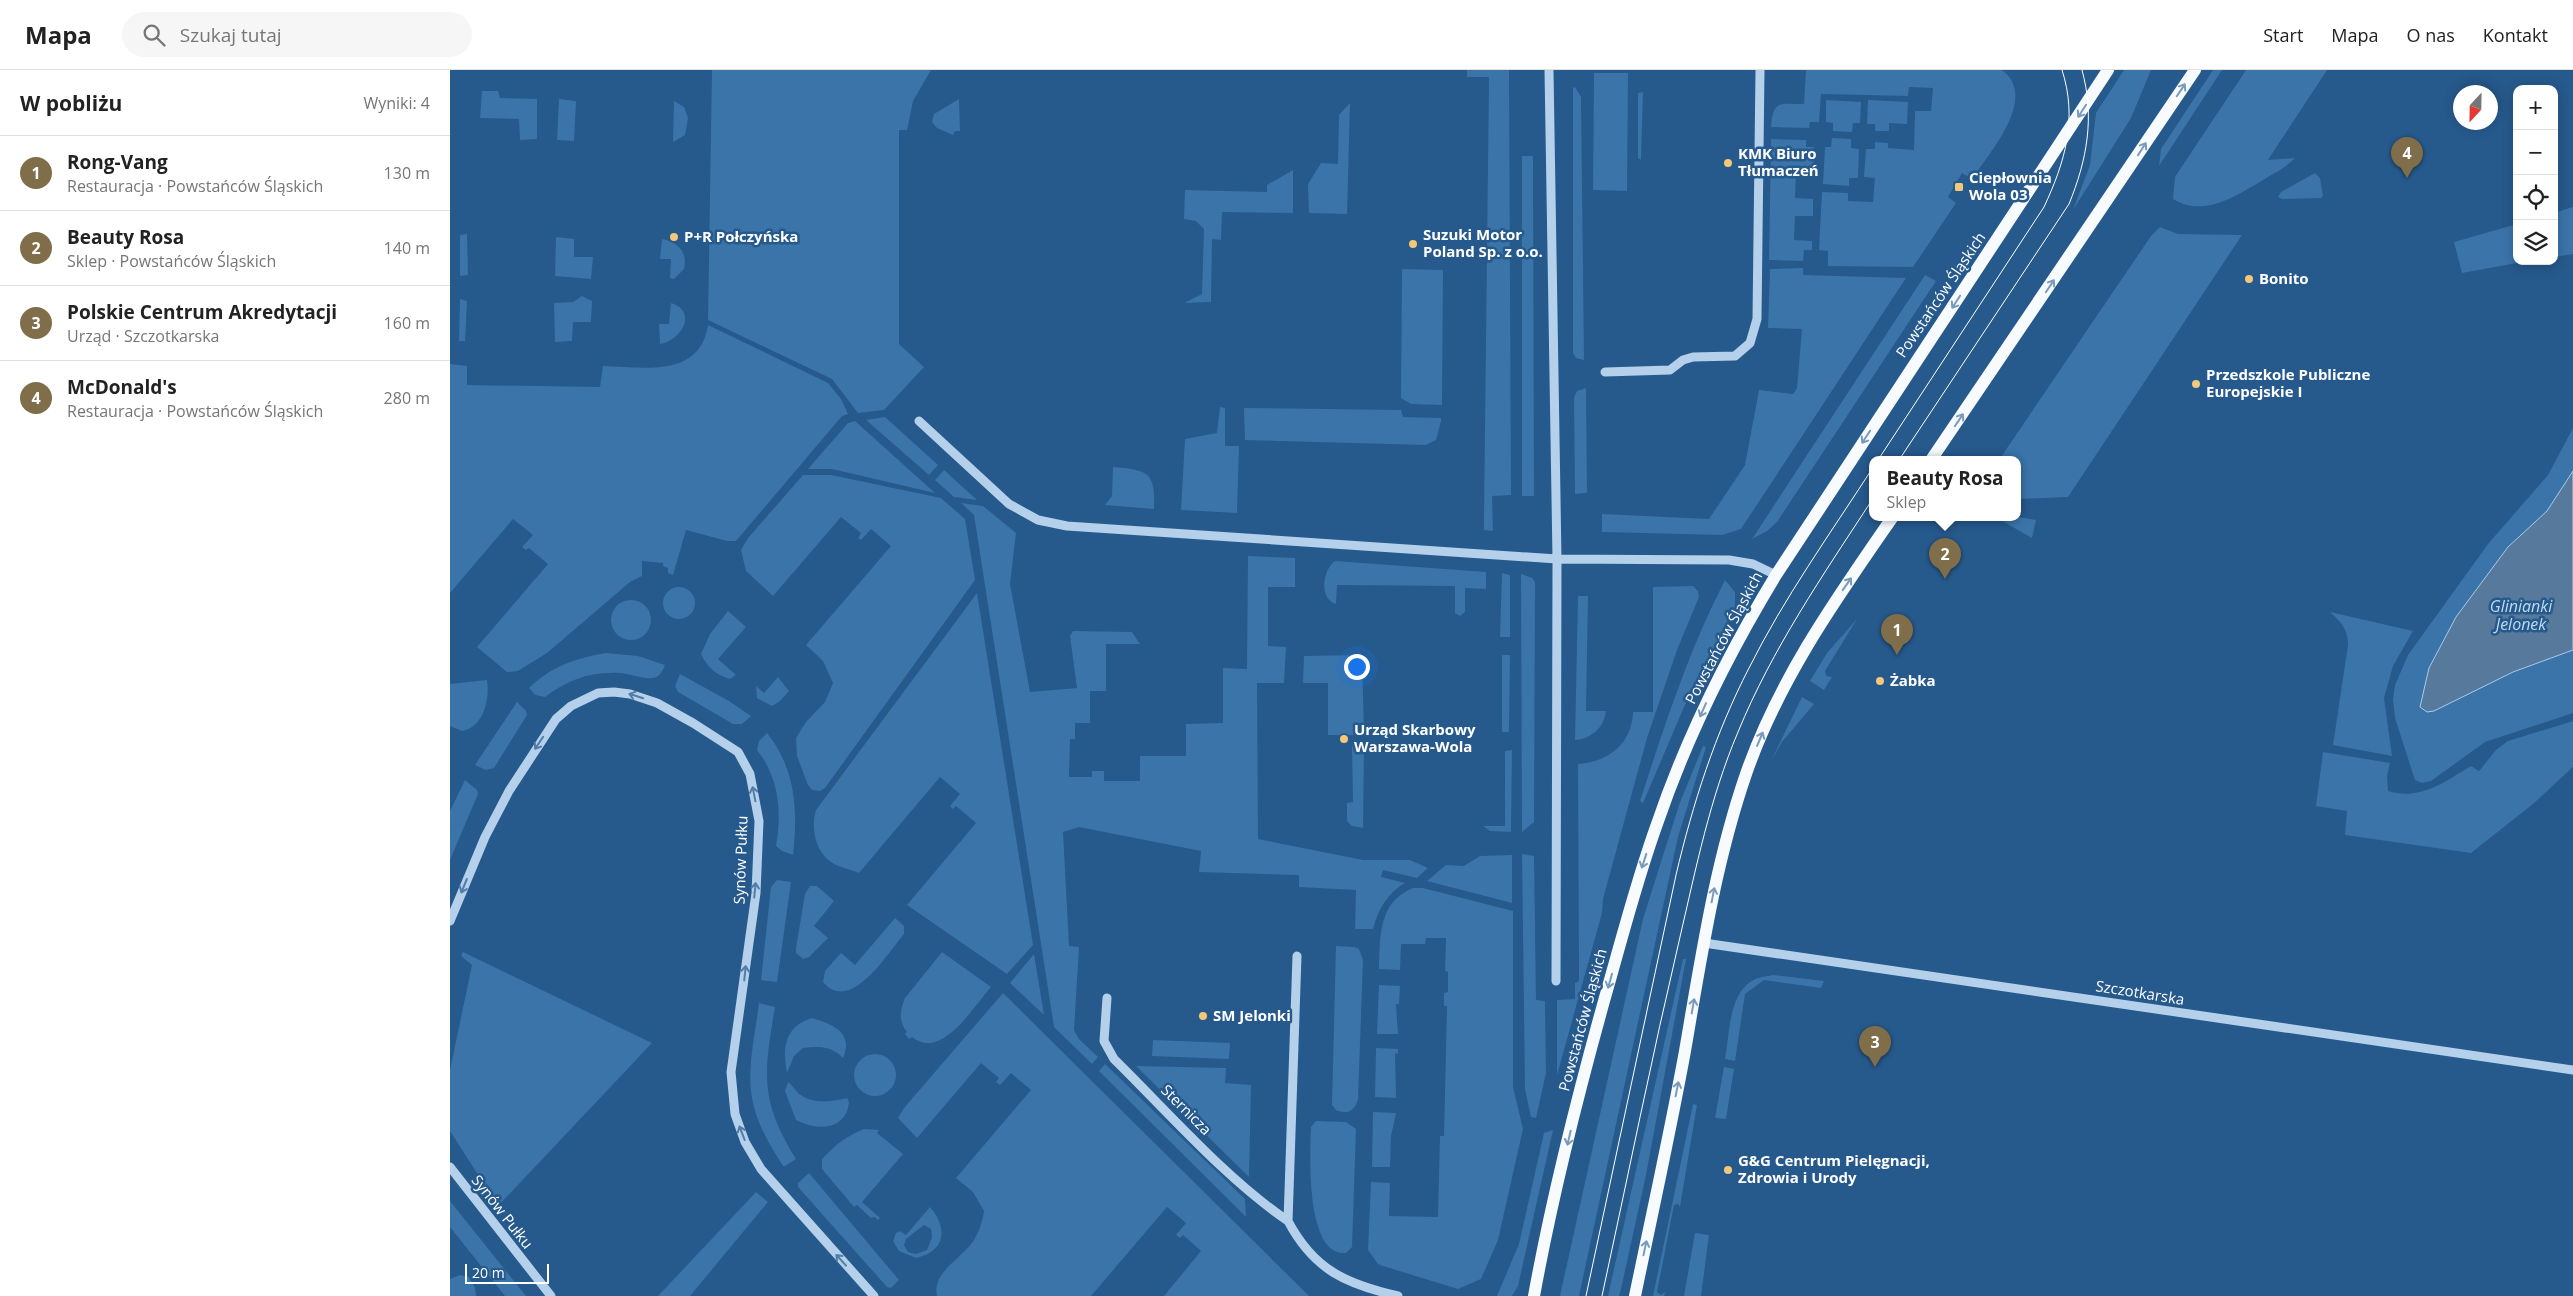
<!DOCTYPE html>
<html lang="pl">
<head>
<meta charset="utf-8">
<style>
	body { margin:0; font-family:"Open Sans",sans-serif; background:#f6f6f6; color:#222 }
	.controls { position:absolute; right:15px; top:15px; display:grid; overflow:hidden; border-radius:10px; box-shadow:0 2px 12px #0003 }
	.controls button { width:45px; height:45px; display:grid; place-items:center; padding:0; border:0; border-bottom:1px solid #e0e0e0; background:#fff; color:#222; font:25px sans-serif }
	.compass { position:absolute; left:2003px; top:15px; width:45px; height:45px; border-radius:50%; background:#fff; box-shadow:0 2px 12px #0003; rotate:202deg }
	.scale { position:absolute; left:15px; bottom:12px; width:84px; box-sizing:border-box; padding-left:5px; border:2px solid #fff; border-top:0; font-size:14px; line-height:18px; white-space:nowrap; color:#fff; -webkit-text-stroke:4px #26598c; paint-order:stroke }
	.you { position:absolute; left:906px; top:596px; width:18px; height:18px; margin:-12px; border:4px solid #fff; border-radius:50%; background:#1a73e8; box-shadow:0 0 0 8px #1a73e833 }
	.badge { display:grid; place-items:center; width:32px; height:32px; border-radius:50%; background:#806d49; color:#fff; font-size:16px; font-weight:700 }
	.pin { position:absolute; translate:-50% -41px; filter:drop-shadow(0 1px 2px #0008) }
	.pin::after { content:''; position:absolute; top:26px; width:18px; height:15px; background:inherit; clip-path:polygon(0 0,100% 0,50% 100%) }
	.popup { position:absolute; left:1419px; top:386px; width:152px; height:65px; box-sizing:border-box; display:grid; place-content:center; border-radius:10px; background:#fff; filter:drop-shadow(0 1px 4px #0005); font-size:16px; white-space:nowrap; color:#767676 }
	.popup b { font-size:19px; color:#222 }
	.popup::after { content:''; position:absolute; left:50%; top:100%; margin-left:-10px; border:10px solid transparent; border-top-color:#fff }
	.list { margin:0; padding:0; list-style:none }
	h2 { display:flex; justify-content:space-between; align-items:center; height:65px; margin:0; padding:0 20px; font-size:21px }
	h2 small { font-size:16px; font-weight:400; color:#767676 }
	.list li { display:grid; grid-template-columns:32px 1fr auto; gap:15px; align-items:center; box-sizing:border-box; height:75px; padding:0 20px; border-top:1px solid #e0e0e0 }
	.list b { display:block; font-size:19px; white-space:nowrap }
	.list p { margin:0; font-size:16px; white-space:nowrap; color:#767676 }
	.list em { font-size:16px; font-style:normal; color:#767676 }
	.icon { flex:none; width:28px; height:28px; fill:none; stroke:currentColor; stroke-width:2; stroke-linecap:round; stroke-linejoin:round }
	.map { position:relative; flex:none; width:2123px; height:1226px; overflow:hidden }
	header { display:flex; align-items:center; gap:30px; box-sizing:border-box; height:70px; padding:0 25px; background:#fff; border-bottom:1px solid #e0e0e0 }
	header strong { font-size:24px }
	nav { display:flex; gap:28px; margin-inline-start:auto; font-size:18px }
	.search { width:350px; height:45px; background:#f6f6f6; display:flex; align-items:center; gap:12px; box-sizing:border-box; padding:0 18px; border-radius:28px; color:#767676; font-size:19px }
	main { display:flex }
	aside { flex:1; background:#fff }
	.map>svg:first-child { display:block }
</style>
</head>
<body>
<header>
<strong>Mapa</strong>
<div class="search"><svg class="icon" aria-label="search" viewBox="0 0 24 24"><circle cx="10" cy="10" r="6"/><path d="M15 15l6 6"/></svg>Szukaj tutaj</div>
<nav><a>Start</a><a>Mapa</a><a>O nas</a><a>Kontakt</a></nav>
</header>
<main>
<aside>
<h2>W pobliżu<small>Wyniki: 4</small></h2>
<ul class="list">
<li><span class="badge">1</span><div><b>Rong-Vang</b><p>Restauracja · Powstańców Śląskich</p></div><em>130 m</em></li>
<li><span class="badge">2</span><div><b>Beauty Rosa</b><p>Sklep · Powstańców Śląskich</p></div><em>140 m</em></li>
<li><span class="badge">3</span><div><b>Polskie Centrum Akredytacji</b><p>Urząd · Szczotkarska</p></div><em>160 m</em></li>
<li><span class="badge">4</span><div><b>McDonald's</b><p>Restauracja · Powstańców Śląskich</p></div><em>280 m</em></li>
</ul>
</aside>
<div class="map">
<svg width="2123" height="1226" viewBox="0 0 2123 1226">
	<rect width="100%" height="100%" fill="#26598c"/>
	<path fill="#3a74a9" fill-rule="evenodd" d="M262 0H481L463 31 457 60H449V274L474 297 434 340 408 343 382 309 258 250Z
		M1017 0H1059L1061 425 1042 426 1043 461 1034 460V447L1039 7H1017Z
		M1356 0H1552C1589 28 1539 83 1522 109L1512 103 1498 127 1506 133 1463 197 1378 196V181L1369 180 1372 122 1398 123V131L1423 132 1425 108 1414 107 1416 79H1425V72L1438 73V78L1464 80 1465 41H1481L1483 18 1459 17 1458 26 1371 24 1369 52H1360L1359 58 1321 57C1323 29 1330 34 1354 34Z
		M1674 0H1701L1681 48 1623 140 1640 95 1646 43Z
		M1763 0H1772L1709 96 1711 79Z
		M1796 0H1877L1818 90 1845 88C1837 97 1824 103 1813 110 1786 126 1754 148 1723 129L1725 107Z
		M1144 3H1178L1177 121 1143 120Z
		M1125 17 1131 27 1134 290 1126 288 1123 283V18Z
		M32 21H48L50 28 87 29V69L70 70 69 49 30 48Z
		M1193 22 1191 90 1188 88V23Z
		M109 29 126 31 124 71 107 70Z
		M509 29 510 61H505L503 65 487 58 482 52 484 44Z
		M1376 30 1411 32 1410 53H1403L1402 62 1383 61V53L1376 52Z
		M1418 30 1458 32 1457 54 1439 53V61H1425V54H1417Z
		M224 31 234 37 238 48 235 65 223 72Z
		M900 33 897 144 859 143 858 114 871 93 888 94 889 45Z
		M1382 68 1401 69V78L1409 79 1408 108H1399V116L1373 114 1375 77H1381Z
		M1321 69 1356 70V77H1364L1363 103H1346L1345 128 1363 129V146H1345L1344 170 1362 171V180H1354L1353 191 1319 190Z
		M1072 86H1083L1084 426H1072Z
		M843 100V143L772 142 771 170 762 169 761 232 734 233 752 224 754 159 746 151 734 149 735 120 817 122V115Z
		M1865 103 1870 108 1873 126 1871 128 1832 129 1828 127 1831 122Z
		M2123 137V184L2104 187V143Z
		M2067 154V191H2078L2012 203 2004 172Z
		M1710 157 1728 164 1792 165 1618 427 1568 429V390H1549L1701 166Z
		M17 164 18 205 10 206V165Z
		M106 167 124 169V187H143L141 209 105 206Z
		M212 169C228 172 238 182 234 199L224 209 220 208 221 189H210Z
		M1353 198V205L1456 208 1291 459 1272 465 1152 462V444L1259 449 1295 395 1309 320 1343 324 1347 318 1352 259 1318 258 1320 199Z
		M952 199 993 200 992 335 961 334 951 328Z
		M1475 205 1486 211 1327 452 1317 461 1302 469Z
		M132 226 142 231 141 252H123L122 271 105 272 104 233 123 232Z
		M10 229 17 231 15 271H9Z
		M221 233C248 241 232 270 210 274L209 254H219Z
		M258 255 378 313 391 329 398 344 392 346 286 471H277L236 460 223 505 218 503V498L213 496V493L192 491V506L180 512 97 583 68 601 57 602 27 577 98 494 79 478 76 480 72 477 83 465 63 449 0 523V294L17 296V315L150 317 153 296C192 297 250 309 258 255Z
		M1136 318 1137 423 1125 424 1124 328 1127 321Z
		M770 337 775 338V376H789L787 443 731 440 735 369 767 363Z
		M794 338 951 340 953 347 991 348V351L986 370 976 375 795 370Z
		M435 347 488 395 479 405 416 350Z
		M405 351 485 423 382 399H358L398 353Z
		M2123 358V401L2097 441 2058 477 2006 547 1979 598 1984 641 2063 602 2123 580V643L2035 672 1981 711 1972 713 1965 710 1945 648 1943 630 1945 615 1958 585 2038 474 2098 405Z
		M663 397C698 400 706 402 704 439L655 435 662 426Z
		M494 400 527 430 504 427 485 410Z
		M353 405H381L491 428 515 449 525 510 375 718 370 721 362 720 358 715 347 686 346 668 356 652 375 632 383 613 373 591 356 575 441 476 421 459 411 470 408 468 411 463 391 447 323 526 296 501 291 480 298 468Z
		M511 433 533 436 566 463 560 514 580 622 627 618 620 566 623 561 682 562 690 574H656V621H640V653H625V669H620L619 707H642V701H654V711H690V686H736V654L773 653V598L797 599 798 486 845 488V517H818V576L836 577 834 613H807L808 769 913 790H960L978 798 967 808 933 800 931 807 955 813C937 823 928 840 923 859H905L906 820 849 817V805L749 802 751 781 629 757 613 762 619 876 629 877 624 960 629 969 648 987 642 994 604 957 524 445Z
		M1568 447 1586 450 1582 468 1547 448Z
		M885 491 1036 502V519L1015 518V542L1010 546 1005 543V516L887 515 886 534C869 529 872 500 885 491Z
		M1052 503 1060 505V567H1050Z
		M1071 504 1082 508 1085 512 1084 752 1072 762Z
		M1275 510 1285 522V537L1240 623 1193 733 1190 731C1215 654 1238 582 1275 510Z
		M1243 516 1248 521 1249 527 1227 580 1197 668 1153 829 1152 843 1107 1005V930L1125 929V913L1129 911 1128 694C1158 692 1182 674 1183 642H1203V517Z
		M213 533a16 16 0 1 1 32 0a16 16 0 1 1-32 0Z
		M527 523 583 875 557 904 457 835 526 753 506 736 503 739 500 736 510 724 490 707 409 803C402 800 393 798 386 795 366 785 360 759 366 740Z
		M1128 526H1138L1136 641H1156C1154 658 1141 669 1125 670Z
		M161 550a20 20 0 1 1 40 0a20 20 0 1 1-40 0Z
		M278 541 296 557 268 589 286 605 280 609C266 605 257 597 251 584L260 564Z
		M1880 542 1963 561 1943 596 1934 628 1942 686 1883 675 1898 575C1898 559 1891 552 1880 542Z
		M1407 549 1375 601 1376 606 1382 607 1374 620 1360 611 1377 583Z
		M156 583 188 586 215 595C213 601 209 608 202 608 192 609 181 604 171 603 142 601 117 610 95 627L85 625 79 618C100 597 126 588 156 583Z
		M912 585 914 665H878V613H853L854 586Z
		M1052 585H1060L1059 662H1052Z
		M230 604 279 631 301 646 292 654H283L228 622 225 616Z
		M328 607 339 621 330 631 322 636 307 628 306 616 314 623Z
		M37 610C40 629 34 657 12 661L0 656V614Z
		M1352 627 1364 634 1332 672 1321 691Z
		M67 632 76 641 77 645 44 698 36 700 25 695Z
		M2123 651V697L2083 734 2021 783 1895 765 1897 741 1866 736 1873 682 1940 693 1937 706 1938 721C1970 731 1994 712 2021 696L2029 701 2046 680 2058 671Z
		M317 663C346 699 348 741 343 785L332 781 326 776C332 741 329 708 307 680L309 671Z
		M902 676H914L913 758 902 756 897 751V733L903 732Z
		M1253 676 1256 677 1228 767 1129 1226H1110L1193 849 1229 735Z
		M1062 680 1061 762 1040 761 1033 756H1055V681Z
		M15 710 27 720 28 724 0 790V741Z
		M1072 784 1084 786 1086 930 1095 931 1096 1003 1086 1048 1081 1047 1075 1019Z
		M1062 785V833L977 811 996 795 1014 796 1030 786Z
		M327 810 341 812 327 912 311 910 321 817Z
		M360 816H367L384 831 364 856 378 868 359 887 353 889 346 883V878L355 824Z
		M963 818H973L1063 841V1017L1073 1059 1048 1170 1031 1209 1008 1219 933 1196 928 1194 918 1180 921 1112 940 1113 939 1146 988 1147 990 1066H994L997 936H994V923L998 922V902L995 901 996 868H976L975 874H951L950 900 929 899C930 867 928 832 963 818Z
		M445 848 454 856V864C438 883 400 945 373 912L375 901 391 883 405 895Z
		M886 876 904 877 909 879 913 890 908 1029C905 1041 897 1045 886 1040L882 1035Z
		M13 882 202 973 48 1136 0 1061V1000L22 895 11 886Z
		M492 882 541 917C523 937 492 991 462 967L459 969 455 964 457 962C448 951 450 940 455 928Z
		M584 884 594 945 560 913Z
		M1233 889H1236L1196 1105 1171 1219 1169 1226H1158Z
		M1323 905 1374 911 1371 918 1314 910 1295 924 1285 991 1275 989C1280 963 1278 919 1308 908 1312 907 1318 906 1323 905Z
		M929 915 950 916 949 934H946L948 964H927Z
		M553 923 859 1226H714L751 1181 733 1165 730 1168 726 1165 736 1153 717 1137 641 1226H487C482 1203 509 1190 521 1174 529 1164 532 1153 534 1141L523 1122 506 1108 581 1020 561 1003 550 1015 546 1012 549 1008 531 993 467 1068 448 1048 454 1038Z
		M309 933 325 937C314 1003 309 1029 346 1089L335 1096H333C322 1078 309 1058 304 1037 295 1005 305 966 309 933Z
		M362 948C383 954 404 963 393 988 382 976 368 976 353 978L344 986 337 1003C332 978 335 956 362 948Z
		M703 970 780 973 779 989 702 986Z
		M926 978 948 979V983L945 984 946 1028 925 1027Z
		M404 1005a21 21 0 1 1 42 0a21 21 0 1 1-42 0Z
		M655 994 795 1129 796 1147 649 1001Z
		M686 996 776 998 775 1013 801 1015 799 1107Z
		M1274 997 1284 999 1276 1049 1265 1048Z
		M338 1012C342 1015 345 1020 349 1024 363 1034 381 1032 397 1028L399 1032C396 1061 367 1061 346 1050L335 1021Z
		M1243 1034 1247 1035 1230 1137 1228 1134 1224 1135 1207 1222 1211 1225 1215 1222 1214 1226H1203Z
		M923 1042 946 1043 941 1066 940 1097H922Z
		M866 1051 896 1052 906 1059 902 1177 896 1183C855 1187 860 1082 861 1057Z
		M414 1059 429 1060 427 1063 453 1084 412 1132 430 1148 428 1150 425 1147 421 1148 407 1135 404 1137 372 1099V1089C385 1075 396 1066 414 1059Z
		M1103 1060 1068 1216 1062 1226H1047L1069 1174 1094 1063Z
		M359 1103 449 1210 441 1218 437 1217 348 1117V1113Z
		M306 1122 318 1132 240 1226H208Z
		M0 1131 76 1226H55L0 1157Z
		M480 1137C499 1159 495 1182 466 1188L449 1181 443 1171 446 1163 450 1161 456 1165ZM474 1155 481 1159 482 1167 477 1180 466 1184 458 1182 454 1175 456 1169Z
		M1245 1163 1259 1165 1251 1226H1234Z
		M10 1205 19 1207 25 1218 26 1226H0V1209Z"/>
	<path fill="#57799c" stroke="#a9cceb" d="M2123 401V580L2063 602 1984 641 1977 642 1970 637 1979 598 2006 547 2058 477 2097 441Z"/>
	<g fill="none" stroke-linecap="round" stroke-linejoin="round">
		<path stroke="#b4d0ea" stroke-width="9" d="M1099 0 1107 489 1106 911
			M1155 302 1220 300 1233 290 1243 287 1285 286 1300 273 1307 249 1310 0
			M469 351 559 434 588 450 617 456 1107 489 1279 490 1303 494 1326 505
			M0 851 35 767 59 721 106 649 121 636 148 623 164 622 180 624 207 633 243 653 288 682 300 704 309 751 306 823 281 1002 285 1044 295 1072 311 1099 424 1226
			M1254 873 2123 1000
			M847 886 838 1151C864 1200 896 1214 948 1226
			M657 928 654 971 664 989C718 1042 776 1109 838 1151
			M0 1097 101 1226"/>
		<path stroke="#f8fbfe" stroke-width="12" d="M1481 390 1745 0
			M1084 1226C1102 1127 1127 1028 1154 931 1171 872 1186 812 1207 754 1237 666 1278 584 1326 505L1658 0
			M1185 1226C1202 1144 1220 1063 1235 981 1251 888 1265 794 1296 704 1329 609 1386 529 1442 448"/>
		<path stroke="#fff" stroke-width="1" d="M1428 390 1594 137C1615 92 1628 49 1612 0
			M1449 390 1619 134C1637 90 1645 47 1632 0
			M1136 1226 1226 805C1243 733 1265 664 1299 598 1334 528 1380 464 1422 399
			M1152 1226C1178 1106 1202 986 1230 867 1246 798 1260 728 1288 662 1322 579 1373 505 1422 430"/>
	</g>
	<defs><path id="oneway-shaft" d="M-6 0H5M1.5-3L5.5 0L1.5 3" fill="none" stroke-width="1.6" stroke-linecap="round" stroke-linejoin="round" transform="scale(1.25)"/></defs>
	<g stroke="#7a9aba">
		<use href="#oneway-shaft" transform="translate(1731 20) rotate(-56)"/>
		<use href="#oneway-shaft" transform="translate(1632 41) rotate(123)"/>
		<use href="#oneway-shaft" transform="translate(1692 79) rotate(-57)"/>
		<use href="#oneway-shaft" transform="translate(1600 216) rotate(-56)"/>
		<use href="#oneway-shaft" transform="translate(1506 232) rotate(123)"/>
		<use href="#oneway-shaft" transform="translate(1509 350) rotate(-56)"/>
		<use href="#oneway-shaft" transform="translate(1416 367) rotate(123)"/>
		<use href="#oneway-shaft" transform="translate(1397 514) rotate(-55)"/>
		<use href="#oneway-shaft" transform="translate(1253 640) rotate(114)"/>
		<use href="#oneway-shaft" transform="translate(1310 669) rotate(-67)"/>
		<use href="#oneway-shaft" transform="translate(1194 791) rotate(108)"/>
		<use href="#oneway-shaft" transform="translate(1263 825) rotate(-79)"/>
		<use href="#oneway-shaft" transform="translate(1160 911) rotate(106)"/>
		<use href="#oneway-shaft" transform="translate(1243 936) rotate(-80)"/>
		<use href="#oneway-shaft" transform="translate(1227 1019) rotate(-79)"/>
		<use href="#oneway-shaft" transform="translate(1119 1068) rotate(103)"/>
		<use href="#oneway-shaft" transform="translate(1195 1178) rotate(-78)"/>
	</g>
	<g stroke="#517da8">
		<use href="#oneway-shaft" transform="translate(186 626) rotate(-162)"/>
		<use href="#oneway-shaft" transform="translate(89 673) rotate(124)"/>
		<use href="#oneway-shaft" transform="translate(304 724) rotate(-101)"/>
		<use href="#oneway-shaft" transform="translate(14 816) rotate(112)"/>
		<use href="#oneway-shaft" transform="translate(305 820) rotate(-84)"/>
		<use href="#oneway-shaft" transform="translate(295 903) rotate(-84)"/>
		<use href="#oneway-shaft" transform="translate(292 1063) rotate(-111)"/>
		<use href="#oneway-shaft" transform="translate(391 1190) rotate(-132)"/>
	</g>
	<g fill="#f4c879" stroke="#26598c" stroke-width="2">
		<circle cx="1278" cy="93" r="5"/>
		<rect x="1504" y="112" width="10" height="10" rx="2.5"/>
		<circle cx="224" cy="167" r="5"/>
		<circle cx="963" cy="174" r="5"/>
		<circle cx="1799" cy="209" r="5"/>
		<circle cx="1746" cy="314" r="5"/>
		<circle cx="1430" cy="611" r="5"/>
		<circle cx="894" cy="669" r="5"/>
		<circle cx="753" cy="946" r="5"/>
		<circle cx="1278" cy="1100" r="5"/>
	</g>
	<g text-anchor="middle" stroke-width="5" stroke-linejoin="round" paint-order="stroke">
		<g font-size="15" font-weight="bold" fill="#fff" stroke="#26598c" text-anchor="start">
			<text x="1288" y="89">KMK Biuro<tspan x="1288" dy="17">Tłumaczeń</tspan></text>
			<text x="1519" y="113">Ciepłownia<tspan x="1519" dy="17">Wola 03</tspan></text>
			<text x="973" y="170">Suzuki Motor<tspan x="973" dy="17">Poland Sp. z o.o.</tspan></text>
			<text x="234" y="172">P+R Połczyńska</text>
			<text x="1809" y="214">Bonito</text>
			<text x="1756" y="310">Przedszkole Publiczne<tspan x="1756" dy="17">Europejskie I</tspan></text>
			<text x="1440" y="616">Żabka</text>
			<text x="904" y="665">Urząd Skarbowy<tspan x="904" dy="17">Warszawa-Wola</tspan></text>
			<text x="763" y="951">SM Jelonki</text>
			<text x="1288" y="1096">G&amp;G Centrum Pielęgnacji,<tspan x="1288" dy="17">Zdrowia i Urody</tspan></text>
		</g>
		<g font-size="15" fill="#fff" stroke="#26598c">
			<text transform="translate(1491 225) rotate(-56)" y="5">Powstańców Śląskich</text>
			<text transform="translate(1274 568) rotate(-62)" y="5">Powstańców Śląskich</text>
			<text transform="translate(291 790) rotate(-88)" y="5">Synów Pułku</text>
			<text transform="translate(1690 923) rotate(9)" y="5">Szczotkarska</text>
			<text transform="translate(1133 950) rotate(-75)" y="5">Powstańców Śląskich</text>
			<text transform="translate(736 1040) rotate(45)" y="5">Sternicza</text>
			<text transform="translate(52 1142) rotate(52)" y="5">Synów Pułku</text>
		</g>
		<g font-size="16" font-style="italic" fill="#c0daf1" stroke="#26598c">
			<text x="2071" y="542">Glinianki<tspan x="2071" dy="18">Jelonek</tspan></text>
		</g>
	</g>
</svg>
<div class="controls">
<button>+</button>
<button>−</button>
<button><svg class="icon" aria-label="locate" viewBox="0 0 24 24"><circle cx="12" cy="12" r="6"/><path d="M12 2v4M12 18v4M2 12h4M18 12h4"/></svg></button>
<button><svg class="icon" aria-label="layers" viewBox="0 0 24 24"><path d="M12 4l9 5-9 5-9-5zM3 14l9 5 9-5"/></svg></button>
</div>
<svg class="compass" viewBox="-18 -18 36 36"><path d="M0-13l5 13h-10z" fill="#e53935"/><path d="M0 13l5-13h-10z" fill="#767676"/></svg>
<div class="scale">20 m</div>
<div class="you"></div>
<div class="pin badge" style="left:1447px;top:585px">1</div>
<div class="pin badge" style="left:1495px;top:509px">2</div>
<div class="popup"><b>Beauty Rosa</b>Sklep</div>
<div class="pin badge" style="left:1425px;top:997px">3</div>
<div class="pin badge" style="left:1957px;top:108px">4</div>
</div>
</main>
</body>
</html>
